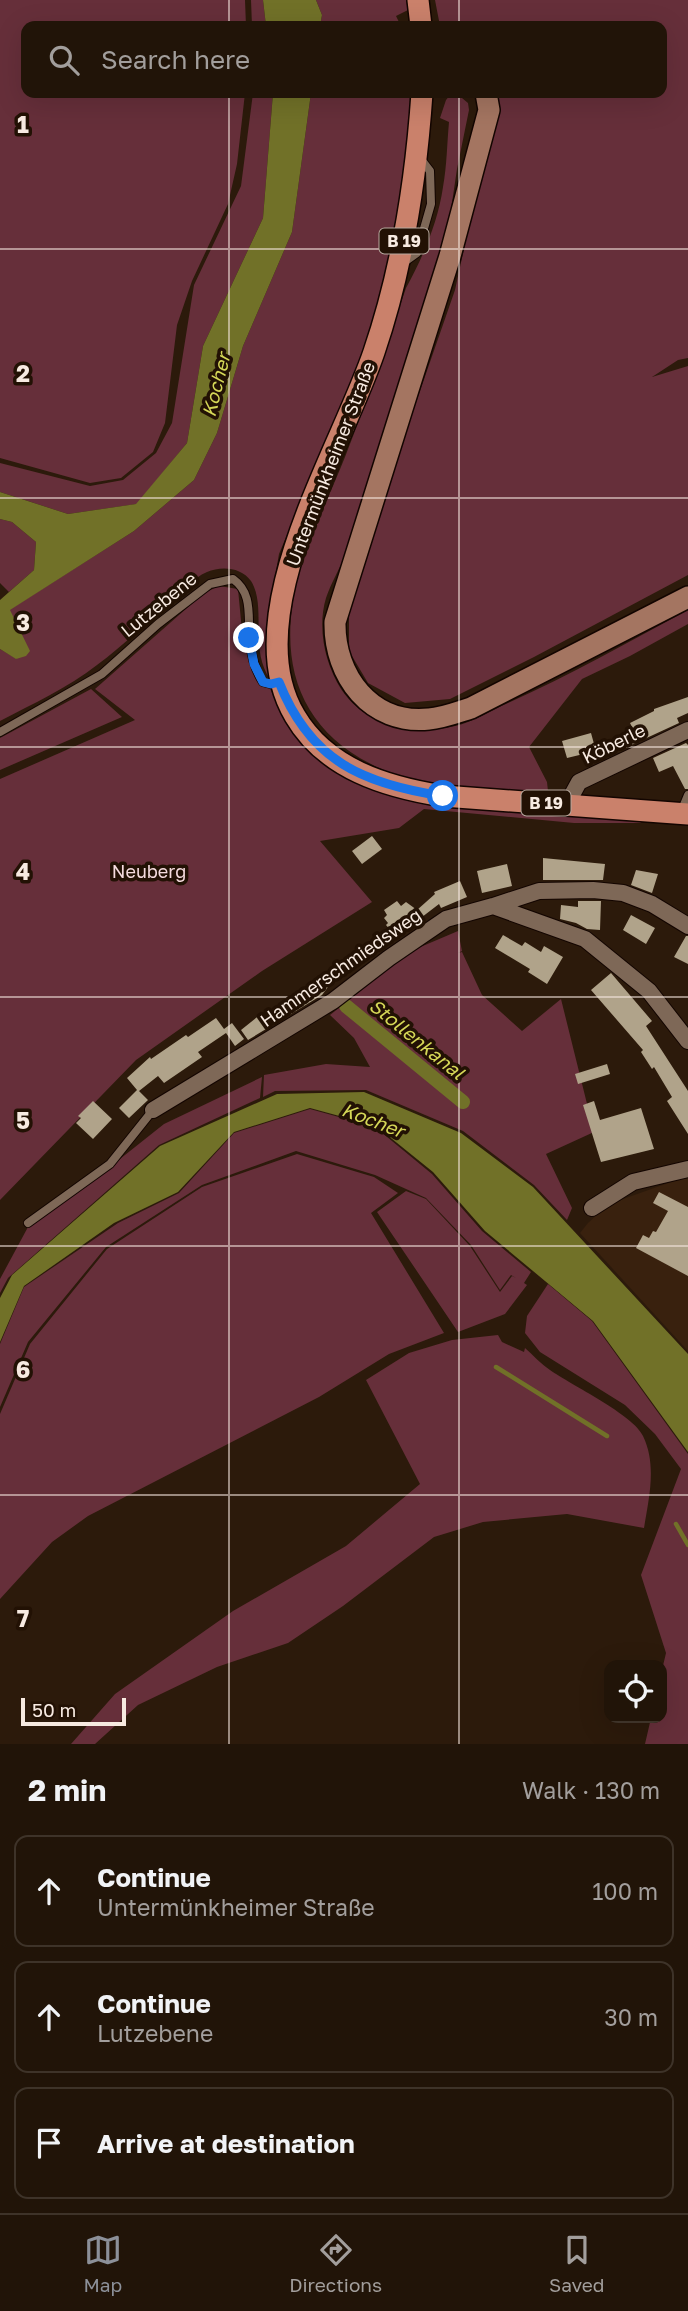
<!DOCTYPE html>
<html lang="en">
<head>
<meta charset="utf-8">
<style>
	body { margin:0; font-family:"Golos Text",sans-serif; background:#2d2116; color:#f1f3f6 }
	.controls { position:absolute; right:21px; bottom:21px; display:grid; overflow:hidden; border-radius:14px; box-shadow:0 7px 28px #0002 }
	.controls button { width:63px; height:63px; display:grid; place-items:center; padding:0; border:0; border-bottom:2px solid #3e3329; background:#211408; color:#f1f3f6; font:35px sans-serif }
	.scale { position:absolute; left:21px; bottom:18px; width:105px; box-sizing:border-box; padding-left:7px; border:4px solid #f7eae1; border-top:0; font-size:19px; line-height:24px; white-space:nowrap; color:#f7eae1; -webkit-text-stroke:5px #221104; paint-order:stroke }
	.stop { position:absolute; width:21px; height:21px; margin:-16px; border:5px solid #1a73e8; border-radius:50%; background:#fff }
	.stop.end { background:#1a73e8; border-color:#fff; box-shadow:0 2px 7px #0008 }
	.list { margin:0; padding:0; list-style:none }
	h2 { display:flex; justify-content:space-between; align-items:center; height:91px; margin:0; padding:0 28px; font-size:30px }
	h2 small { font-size:23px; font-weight:400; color:#a29e9c }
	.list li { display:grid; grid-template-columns:46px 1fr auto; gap:21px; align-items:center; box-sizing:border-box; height:112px; margin:0 14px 14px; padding:0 14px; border:2px solid #3e3329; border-radius:14px }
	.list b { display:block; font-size:26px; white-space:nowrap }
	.list p { margin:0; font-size:23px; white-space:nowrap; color:#a29e9c }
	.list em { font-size:23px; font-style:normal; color:#a29e9c }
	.icon { flex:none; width:38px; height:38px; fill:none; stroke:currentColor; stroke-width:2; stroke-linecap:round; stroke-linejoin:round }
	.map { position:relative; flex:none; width:688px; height:1744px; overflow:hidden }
	.search { position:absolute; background:#211408; box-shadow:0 7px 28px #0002; left:21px; right:21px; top:21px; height:77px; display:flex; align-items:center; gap:18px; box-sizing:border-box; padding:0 24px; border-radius:14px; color:#a29e9c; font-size:26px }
	.sheet { height:469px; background:#211408 }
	nav { display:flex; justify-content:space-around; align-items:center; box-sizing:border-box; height:98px; border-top:2px solid #3e3329; background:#211408; font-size:19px; color:#a29e9c }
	nav a { display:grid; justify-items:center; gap:4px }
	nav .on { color:#8c9099 }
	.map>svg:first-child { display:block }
</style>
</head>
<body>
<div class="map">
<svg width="688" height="1744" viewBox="0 0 688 1744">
	<rect width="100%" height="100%" fill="#2c1a0b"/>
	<path fill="#39210e" d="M688 1176V1351L580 1233 588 1223 609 1204Z"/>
	<path fill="#662f3a" d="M0 0H245L246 26H26V93H245L237 164 228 204 192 281 177 325 165 423 153 452 121 478 90 483 0 458Z
		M251 0H263L266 26H252Z
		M316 0H406L408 10 396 16 401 26H320L322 15Z
		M435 0H688V358L678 360 652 377 688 366V575L534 657 450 699 405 703 368 683 349 651V608L396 460 455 290 498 93H662V26H440Z
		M253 93H273L263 218 203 346 187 443 137 504 68 514 0 492V463L90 486 123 480 156 453 172 423 194 285 241 186Z
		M311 93H410L409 143 393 253 368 340 279 554 267 622 270 679C249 649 267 606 251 581 241 567 221 566 207 572 193 578 181 591 169 601 146 623 123 646 97 665 68 688 32 704 0 721V649L17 659 16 625 9 610 134 531 194 480 217 433 243 346 292 232Z
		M456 93 468 103 469 110 457 169 446 243 346 554C340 568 331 583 326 598 317 628 325 664 341 689 365 726 414 736 455 726 473 722 492 710 508 703 570 675 629 642 688 610V624L630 656 582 679 529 747 547 782 548 791C495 790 435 792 386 771 296 733 275 659 300 570 310 534 331 493 345 457 367 401 387 345 406 288 423 257 438 222 443 187 447 165 447 143 449 122L440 118 446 100 451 94Z
		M0 519 12 522 36 542 34 570 9 592 0 583Z
		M219 586 238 589 242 631 260 680 266 679 281 714 304 744 329 767 645 820 640 823H574L424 809 399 828 320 841 372 902 262 971 136 1060 0 1200V779L135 720 95 689 204 593Z
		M91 689 122 717 0 770V738Z
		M458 931 462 951 458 953 462 952 482 995 522 1031 561 999 594 1132 546 1154 572 1208 567 1220 534 1185 463 1131 366 1090 275 1091 263 1097 264 1075 326 1064 370 1067 354 1038 330 1015 411 951Z
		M262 1077 260 1098 159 1145 8 1278 0 1293V1279L28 1227 96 1178 164 1124Z
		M310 1109 375 1127 432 1174 482 1231 531 1272 524 1283 527 1285 505 1314 458 1332 377 1212 406 1191 426 1199 470 1246 500 1292 512 1276 516 1278 511 1275 500 1290 471 1245 426 1198 375 1175 296 1151 202 1185 106 1247 28 1342 0 1407V1344L24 1287 118 1223 179 1193 234 1133Z
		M297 1154 374 1177 398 1193 371 1213 444 1333 389 1354 319 1397 88 1516 52 1542 0 1599V1414L30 1344 107 1249 202 1187Z
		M548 1284 592 1321 688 1454V1744H645L651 1718H662V1670L666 1653 641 1575 681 1469 655 1434 625 1405 540 1352 525 1333 527 1316Z
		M498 1335 502 1342 524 1352 525 1348C533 1355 541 1364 550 1370 571 1385 634 1415 643 1436 657 1465 649 1498 644 1528L567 1514 483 1522 434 1537 343 1606 288 1643 217 1667 138 1705 95 1744H71L115 1694 233 1611 346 1546 420 1484 366 1380 409 1353 452 1340Z"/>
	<path fill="#717128" d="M263 0H316L322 15 320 26H266Z
		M273 93H311L292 232 243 346 217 433 194 480 134 531 10 610 30 651 26 656 16 659 0 649V600L34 570 36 542 12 522 0 519V492L68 514 136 504 187 443 203 346 263 218Z
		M364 1092 461 1133 533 1187 688 1354V1452L593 1321 485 1231 433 1172 376 1126 310 1108 234 1132 178 1192 114 1223 24 1286 0 1342V1298L12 1275 160 1146 277 1094Z"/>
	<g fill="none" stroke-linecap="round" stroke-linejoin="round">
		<path stroke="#717128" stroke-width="4.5" d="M496 1367 607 1436
			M676 1524 688 1545"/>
		<path stroke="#717128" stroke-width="14" d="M346 1006 463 1102"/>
	</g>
	<path fill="#b0a38a" d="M688 697V713L677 718 679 723 627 747 624 740 636 735 630 723 654 711V709Z
		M591 733 596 751 567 758 562 741Z
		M686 743 688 745V789H685L673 766 659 772 653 758Z
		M372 836 382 849 362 864 352 851Z
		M543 858 605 864 603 880H543Z
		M507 864 512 886 482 893 477 871Z
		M636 870 658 874 652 893 631 885Z
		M460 881 467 897 441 908 439 904 396 937 386 925 388 923 384 918 387 915 384 910 397 901 401 906 406 902 417 910 435 894 434 892Z
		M578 901H601L600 930 587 929 576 923 560 919 561 905 578 907Z
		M631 915 655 928 646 944 623 930Z
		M503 935 522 946 525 942 541 952 544 946 563 957 547 984 528 972 530 969 495 948Z
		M686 936H688V964L674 957Z
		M611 973 652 1021 646 1026 688 1091V1134L667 1101 672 1097 654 1067 652 1069 641 1052 643 1050 591 990Z
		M326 984 328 987 322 995 281 1020 280 1018Z
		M261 1014 271 1026 248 1040 241 1030Z
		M216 1018 224 1029 232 1023 244 1039 235 1046 226 1033 198 1052 202 1057 164 1083 158 1076 139 1091 148 1100 129 1118 119 1108 137 1090 127 1078 150 1057 151 1059 186 1035 188 1037Z
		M607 1064 610 1074 578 1084 575 1074Z
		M93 1101 112 1119 93 1139 76 1123 81 1118 78 1116Z
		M594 1101 600 1120 641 1108 654 1149 601 1162 583 1105Z
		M659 1192 688 1207V1276L636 1248 643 1235 649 1238 653 1231 656 1232 668 1211 653 1203Z"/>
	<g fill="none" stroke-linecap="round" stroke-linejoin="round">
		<g stroke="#130500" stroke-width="10">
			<path id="lane" d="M403 263 417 253 431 204 430 171 420 158
				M0 732 102 674 158 624 210 584 233 579C254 594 247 618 250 640 251 655 255 670 263 682L271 684 279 682
				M681 812 688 795
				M28 1223 110 1164 153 1110"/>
		</g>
		<g stroke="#130500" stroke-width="18">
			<path id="street" d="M567 804 579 782 688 730
				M493 906 539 891 593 890 623 893 652 904 688 926
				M153 1110 333 1001 389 958 446 919 493 906 585 939 649 991 688 1041
				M592 1208 633 1182 688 1169"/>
		</g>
		<g stroke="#130500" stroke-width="24">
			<path id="secondary" d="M486 93 489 110 450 256 335 622C334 676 371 725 429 719 443 718 458 712 471 708L688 597"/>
		</g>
		<g stroke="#130500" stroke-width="24">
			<path id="primary" d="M418 0 421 26
				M422 93C416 181 403 267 374 352 341 450 235 617 295 716 326 769 386 787 443 796L688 814"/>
		</g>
		<use href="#lane" stroke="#7e6857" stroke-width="8"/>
		<use href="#street" stroke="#7e6857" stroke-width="16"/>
		<use href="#secondary" stroke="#a47561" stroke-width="21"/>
		<use href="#primary" stroke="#ca816b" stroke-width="21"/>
	</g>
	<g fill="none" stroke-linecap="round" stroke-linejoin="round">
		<path stroke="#1a73e8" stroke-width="9" d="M249 638 254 664 263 682 271 684 279 682C310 761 363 784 443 796"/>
	</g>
	<path fill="none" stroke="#f7eae1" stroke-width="2" stroke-opacity="0.55" d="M229 0V26M459 0V26M229 93V1744M459 93V1744M0 249H688M0 498H688M0 747H688M0 997H688M0 1246H688M0 1495H688"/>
	<g text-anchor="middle" stroke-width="7" stroke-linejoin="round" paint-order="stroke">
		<g fill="#221104" stroke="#b7a99f" stroke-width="2">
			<rect x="379.5" y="228.5" width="49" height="25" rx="5"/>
			<rect x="521.5" y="790.5" width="49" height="25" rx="5"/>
		</g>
		<g font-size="16" font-weight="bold" fill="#f7eae1">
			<text x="404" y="247">B 19</text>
			<text x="546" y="809">B 19</text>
		</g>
		<g font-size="18" fill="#f7eae1" stroke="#221104">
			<text transform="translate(331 464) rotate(-69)" y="6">Untermünkheimer Straße</text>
			<text transform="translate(159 605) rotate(-39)" y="6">Lutzebene</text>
			<text transform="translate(614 744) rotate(-26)" y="6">Köberle</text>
			<text transform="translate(341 968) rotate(-35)" y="6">Hammerschmiedsweg</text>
		</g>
		<g font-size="18" fill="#f5dbde" stroke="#221104">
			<text x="149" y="878">Neuberg</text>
		</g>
		<g font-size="19" font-style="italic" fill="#d5d757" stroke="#221104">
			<text transform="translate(216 385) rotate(-76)" y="7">Kocher</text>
			<text transform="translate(417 1039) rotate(39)" y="7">Stollenkanal</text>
			<text transform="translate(373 1120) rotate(21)" y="7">Kocher</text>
		</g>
	</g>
	<g font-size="23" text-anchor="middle" font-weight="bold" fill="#f7eae1" stroke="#221104" stroke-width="7" stroke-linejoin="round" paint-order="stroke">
		<text x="23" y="133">1</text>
		<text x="23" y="382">2</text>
		<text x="23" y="631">3</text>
		<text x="23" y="880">4</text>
		<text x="23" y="1129">5</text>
		<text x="23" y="1378">6</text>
		<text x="23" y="1627">7</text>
	</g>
</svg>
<div class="controls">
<button><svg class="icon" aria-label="locate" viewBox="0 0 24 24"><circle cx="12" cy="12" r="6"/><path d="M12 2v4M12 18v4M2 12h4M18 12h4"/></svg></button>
</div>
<div class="scale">50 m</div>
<div class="stop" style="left:443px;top:796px"></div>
<div class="stop end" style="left:249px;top:638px"></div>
<div class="search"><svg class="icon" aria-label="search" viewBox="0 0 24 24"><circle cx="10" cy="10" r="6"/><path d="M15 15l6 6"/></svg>Search here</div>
</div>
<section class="sheet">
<h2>2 min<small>Walk · 130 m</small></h2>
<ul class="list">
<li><svg class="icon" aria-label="ahead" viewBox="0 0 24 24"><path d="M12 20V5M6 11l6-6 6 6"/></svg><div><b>Continue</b><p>Untermünkheimer Straße</p></div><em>100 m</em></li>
<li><svg class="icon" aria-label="ahead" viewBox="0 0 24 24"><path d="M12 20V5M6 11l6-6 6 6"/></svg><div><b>Continue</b><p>Lutzebene</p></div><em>30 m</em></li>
<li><svg class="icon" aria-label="arrive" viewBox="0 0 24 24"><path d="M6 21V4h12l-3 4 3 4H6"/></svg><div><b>Arrive at destination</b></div></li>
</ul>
</section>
<nav>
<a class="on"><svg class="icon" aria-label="map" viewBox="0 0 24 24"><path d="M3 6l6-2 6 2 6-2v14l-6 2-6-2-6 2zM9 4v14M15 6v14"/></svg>Map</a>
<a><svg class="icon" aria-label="directions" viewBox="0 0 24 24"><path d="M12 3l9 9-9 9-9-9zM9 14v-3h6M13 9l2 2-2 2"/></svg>Directions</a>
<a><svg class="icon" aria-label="saved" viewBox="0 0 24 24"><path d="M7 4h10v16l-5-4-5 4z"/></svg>Saved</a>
</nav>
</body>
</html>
